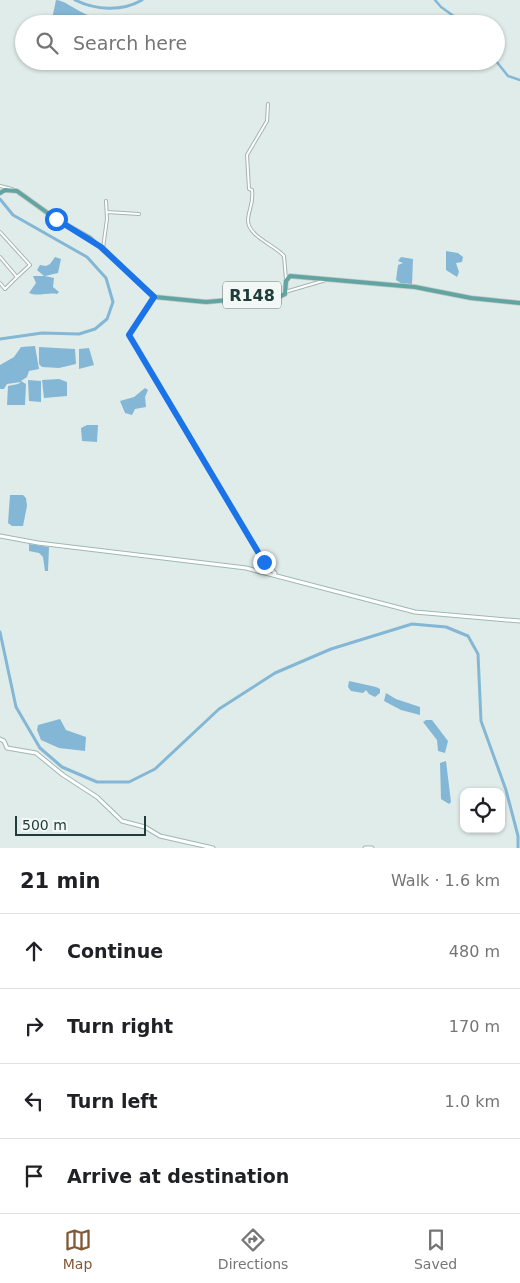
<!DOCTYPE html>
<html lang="en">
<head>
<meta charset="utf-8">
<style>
	body { margin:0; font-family:"DejaVu Sans",sans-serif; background:#f6f6f6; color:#202124 }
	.controls { position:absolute; right:15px; bottom:15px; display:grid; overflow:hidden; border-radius:10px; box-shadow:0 1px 4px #0004 }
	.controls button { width:45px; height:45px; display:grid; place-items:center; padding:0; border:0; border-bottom:1px solid #e0e0e0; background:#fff; color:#202124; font:25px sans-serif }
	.scale { position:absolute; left:15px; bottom:12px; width:131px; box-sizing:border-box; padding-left:5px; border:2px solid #203d3b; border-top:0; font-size:14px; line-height:18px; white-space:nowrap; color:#203d3b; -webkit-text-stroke:4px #f1f8f6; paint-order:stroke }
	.stop { position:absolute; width:15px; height:15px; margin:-11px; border:4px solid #1a73e8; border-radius:50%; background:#fff }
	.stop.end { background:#1a73e8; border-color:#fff; box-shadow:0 1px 5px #0008 }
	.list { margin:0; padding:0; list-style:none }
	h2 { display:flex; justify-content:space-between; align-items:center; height:65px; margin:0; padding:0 20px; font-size:21px }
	h2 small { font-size:16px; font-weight:400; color:#757577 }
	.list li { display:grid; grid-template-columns:32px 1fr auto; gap:15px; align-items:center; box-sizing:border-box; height:75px; padding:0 20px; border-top:1px solid #e0e0e0 }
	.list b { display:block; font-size:19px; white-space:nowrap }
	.list em { font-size:16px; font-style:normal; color:#757577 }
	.icon { flex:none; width:28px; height:28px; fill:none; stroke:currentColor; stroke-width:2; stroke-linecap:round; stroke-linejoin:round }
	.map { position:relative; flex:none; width:520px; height:848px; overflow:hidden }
	.search { position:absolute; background:#fff; box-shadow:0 1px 4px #0004; left:15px; right:15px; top:15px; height:55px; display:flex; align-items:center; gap:12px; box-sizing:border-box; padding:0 18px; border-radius:28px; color:#757577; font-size:19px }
	.sheet { height:365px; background:#fff }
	nav { display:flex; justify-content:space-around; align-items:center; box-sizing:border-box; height:70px; border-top:1px solid #e0e0e0; background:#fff; font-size:14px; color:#757577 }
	nav a { display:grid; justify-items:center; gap:2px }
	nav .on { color:#825937 }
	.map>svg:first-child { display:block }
</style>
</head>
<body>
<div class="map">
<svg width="520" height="848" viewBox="0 0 520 848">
	<rect width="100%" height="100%" fill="#e0ece9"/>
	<path fill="#84b7d5" d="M56 0C64 0 79 12 88 15V24H64L52 19Z
		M446 251 458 253 463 257 462 262 456 263 459 272 457 277 446 270Z
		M55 257 61 259 58 273 45 276 54 278 53 287 59 292 57 294C47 292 38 297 29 293L36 283 33 276H44L37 270 40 265 46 266 50 264Z
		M401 257 413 259 412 285H408L407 283 404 285 396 280 398 265 403 263 398 261Z
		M35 346 39 369 29 371 27 377 21 381 26 384 25 405H7L8 386 18 384 21 382 7 384 4 389H0V365L14 357 21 347Z
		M39 347 75 349 76 364 59 368 42 367 39 364Z
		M89 348 94 365 79 369V349Z
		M59 379 67 382V396L44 398 42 380Z
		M28 380 41 381V402L29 401Z
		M145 388 148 390 145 397 146 407 135 409 132 415 125 413 120 401 134 397Z
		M87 425H98L97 442 82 441 81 428Z
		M10 495H23L26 498 27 506 23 526H12L8 523Z
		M29 544 49 547 48 571H45L43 557 39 553 29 551Z
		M349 681 376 687 380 689V693L375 697 369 694 366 690 363 693 351 691 348 687Z
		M386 693 396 699 420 707V715L401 710 384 701Z
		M60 719 66 730 86 737 85 751 59 748 41 740 37 730 38 725Z
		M426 720H432L448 741 445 753 438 751 437 740 423 722Z
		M446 761 451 802 449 804 441 799 440 763Z"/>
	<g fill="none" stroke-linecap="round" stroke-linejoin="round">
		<path stroke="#84b7d5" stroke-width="2.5" d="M435 0 441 7 465 24
			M496 61 508 76 520 80"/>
		<path stroke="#84b7d5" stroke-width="3" d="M75 0C95 10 122 12 142 0
			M0 199 13 215 87 257 106 278 113 302 107 319 95 329 79 334 42 333 0 339
			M0 632 16 707 40 748 62 767 97 782H129L155 769 219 709 275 673 331 649 412 624 446 627 468 636 478 654 481 721 506 790 518 836V848"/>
		<g stroke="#a3b4b1" stroke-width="4">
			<path id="street" d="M268 104 267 121 247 155 249 189 252 190C254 204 248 210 248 221 249 237 275 245 284 256L286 279
				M0 186 12 189
				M107 212 139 214
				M0 232 30 265 17 277
				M103 248 107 219 106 201
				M0 257 17 277 5 289 0 283
				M285 292 326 280"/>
		</g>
		<g stroke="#9eb8b4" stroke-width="5">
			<path id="secondary" d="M154 297 129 335 264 562 275 573
				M0 536 38 543 246 568 415 612 520 621
				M0 739 4 741 7 748 36 753 63 775 97 797 122 821 145 827 160 836 213 848
				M365 848H372"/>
		</g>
		<g stroke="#c1c9c8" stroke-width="5.5">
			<path id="primary" d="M0 193 5 190 17 191 56 219 90 238 155 297 206 302 229 300 236 295 281 296 285 294 286 281 290 276 415 287 471 298 520 303"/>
		</g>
		<use href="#street" stroke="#fff" stroke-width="2"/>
		<use href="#secondary" stroke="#fff" stroke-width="3"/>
		<use href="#primary" stroke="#62a4a1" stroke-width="4"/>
	</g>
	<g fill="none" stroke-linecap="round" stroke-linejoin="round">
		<path stroke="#1a73e8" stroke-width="6" d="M56 219 101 247 154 297 129 335 264 562"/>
	</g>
	<g text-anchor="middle" stroke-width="5" stroke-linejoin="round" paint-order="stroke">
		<rect fill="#f1f8f6" stroke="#5f7573" stroke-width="1" x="223" y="281.5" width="58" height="27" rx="4"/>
		<g font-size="16" font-weight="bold" fill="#203d3b">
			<text x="252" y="301">R148</text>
		</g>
	</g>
</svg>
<div class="controls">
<button><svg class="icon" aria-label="locate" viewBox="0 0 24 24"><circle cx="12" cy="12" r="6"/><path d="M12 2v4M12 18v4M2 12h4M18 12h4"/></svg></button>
</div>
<div class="scale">500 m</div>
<div class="stop" style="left:56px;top:219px"></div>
<div class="stop end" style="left:264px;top:562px"></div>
<div class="search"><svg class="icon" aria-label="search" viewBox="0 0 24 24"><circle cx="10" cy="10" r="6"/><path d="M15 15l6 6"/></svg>Search here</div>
</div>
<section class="sheet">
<h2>21 min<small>Walk · 1.6 km</small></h2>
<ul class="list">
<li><svg class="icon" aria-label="ahead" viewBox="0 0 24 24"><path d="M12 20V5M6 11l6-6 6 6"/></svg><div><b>Continue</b></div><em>480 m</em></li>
<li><svg class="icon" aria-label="right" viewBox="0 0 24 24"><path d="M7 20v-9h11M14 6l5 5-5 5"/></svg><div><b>Turn right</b></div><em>170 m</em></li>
<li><svg class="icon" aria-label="left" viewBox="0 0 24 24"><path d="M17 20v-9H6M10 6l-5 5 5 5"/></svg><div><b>Turn left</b></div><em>1.0 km</em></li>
<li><svg class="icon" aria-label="arrive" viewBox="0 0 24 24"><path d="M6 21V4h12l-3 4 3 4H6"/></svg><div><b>Arrive at destination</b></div></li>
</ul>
</section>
<nav>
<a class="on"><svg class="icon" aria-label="map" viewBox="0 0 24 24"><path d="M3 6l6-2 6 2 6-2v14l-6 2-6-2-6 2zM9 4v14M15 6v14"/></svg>Map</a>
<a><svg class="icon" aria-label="directions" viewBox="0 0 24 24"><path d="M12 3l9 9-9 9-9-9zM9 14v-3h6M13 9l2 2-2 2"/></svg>Directions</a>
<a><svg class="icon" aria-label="saved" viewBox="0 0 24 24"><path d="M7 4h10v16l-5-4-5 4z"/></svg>Saved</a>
</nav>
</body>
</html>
